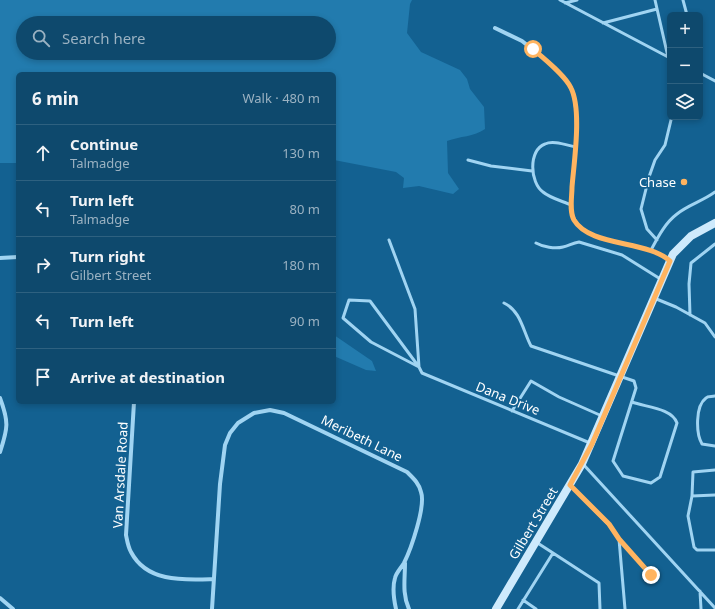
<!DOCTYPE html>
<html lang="en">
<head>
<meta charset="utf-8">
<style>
	body { margin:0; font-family:"Noto Sans",sans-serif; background:#1c5375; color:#f1f3f6 }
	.controls { position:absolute; right:12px; top:12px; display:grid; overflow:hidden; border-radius:6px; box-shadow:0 2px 6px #0003 }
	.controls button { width:36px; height:36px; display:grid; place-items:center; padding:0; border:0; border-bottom:1px solid #2e6180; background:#0e496d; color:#f1f3f6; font:20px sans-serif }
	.stop { position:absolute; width:12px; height:12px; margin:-9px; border:3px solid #ffb460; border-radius:50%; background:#fff }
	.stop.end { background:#ffb460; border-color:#fff; box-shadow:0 1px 4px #0008 }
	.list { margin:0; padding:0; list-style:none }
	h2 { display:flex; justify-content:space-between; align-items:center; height:52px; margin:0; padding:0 16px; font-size:17px }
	h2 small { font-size:13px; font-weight:400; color:#9bb2c2 }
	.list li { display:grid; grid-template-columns:26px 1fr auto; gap:12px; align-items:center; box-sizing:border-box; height:56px; padding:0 16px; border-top:1px solid #2e6180 }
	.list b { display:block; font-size:15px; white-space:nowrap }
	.list p { margin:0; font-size:13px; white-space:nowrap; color:#9bb2c2 }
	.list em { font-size:13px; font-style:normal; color:#9bb2c2 }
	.icon { flex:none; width:22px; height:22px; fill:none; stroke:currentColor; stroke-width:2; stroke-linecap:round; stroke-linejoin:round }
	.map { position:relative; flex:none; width:715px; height:609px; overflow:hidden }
	.search { position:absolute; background:#0e496d; box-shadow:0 2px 6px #0003; left:16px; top:16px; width:320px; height:44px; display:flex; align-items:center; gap:10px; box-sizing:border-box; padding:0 14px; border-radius:22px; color:#9bb2c2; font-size:15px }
	.panel { position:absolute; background:#0e496d; box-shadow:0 2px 6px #0003; left:16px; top:72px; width:320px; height:332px; border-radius:6px }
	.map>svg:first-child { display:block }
</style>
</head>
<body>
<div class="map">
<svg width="715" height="609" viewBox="0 0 715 609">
	<rect width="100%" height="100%" fill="#136191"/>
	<path fill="#227bae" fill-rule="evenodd" d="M0 0H412L410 4 407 33 421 52 460 70 467 79 470 89 484 107 485 129C474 137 460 136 447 141L448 173 459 189 453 194 419 186 403 188 404 178 396 172 334 160V74H18V163H0ZM23 23H329V53H23Z
		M334 335 372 361 376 371 366 370 334 356Z"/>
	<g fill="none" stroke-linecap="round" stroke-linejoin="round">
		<path stroke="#a0d4f2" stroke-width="3" d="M560 0 670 58
			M655 0 668 57
			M683 0 687 15
			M565 3 577 0
			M603 23 657 9
			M541 56C550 65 562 73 569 84 582 106 574 160 572 186 572 196 569 210 574 219 588 247 648 240 670 261
			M700 73 715 81
			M468 160 491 166 532 171
			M571 205C562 201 550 198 543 192 530 183 528 150 545 144 553 140 566 145 576 147
			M389 240 415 309 419 367 422 373 590 443
			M657 240 647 229 641 209 649 177 655 160 665 145 671 120
			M536 243C543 247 555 249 563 247 569 246 572 243 579 242L622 255 662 280
			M651 250C658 237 665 223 677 214 688 205 703 201 715 192
			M654 298 676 307 705 323 715 337
			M349 300 370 301 419 367 371 342 343 318Z
			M504 303C521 311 523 331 531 346L634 381 636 388 613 461 623 476 651 483 660 477 677 423C672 408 645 407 632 402
			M690 315 689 284 691 263 715 244
			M715 396C712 397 708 396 706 398 695 406 696 434 702 444L715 446
			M512 411 531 381 559 397 602 416
			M583 464 715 608
			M715 470 693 472 692 496 715 495
			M571 486 609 525 619 539 625 609
			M692 496 688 516 694 547 697 550H715
			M619 539 651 575
			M553 553 599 583 600 609
			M700 591 701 609
			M523 600 536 609
			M518 609 553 553 536 542"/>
		<path stroke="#a0d4f2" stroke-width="4" d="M495 28 522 41 541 56
			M0 258 18 257
			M0 398C9 422 8 428 0 452
			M134 402 126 535C127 540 128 547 131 552 147 583 185 580 214 579
			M405 563C405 579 402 594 409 609
			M0 598 13 609
			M212 609 220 484 225 445 230 433 238 423 254 413 270 410 284 413 407 472C413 478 419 483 421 492 426 506 411 549 404 563 401 568 396 573 395 578 392 588 394 600 396 609"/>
		<path stroke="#ceeafc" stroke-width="8" d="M496 609 582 464 673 254 691 236 715 223"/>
	</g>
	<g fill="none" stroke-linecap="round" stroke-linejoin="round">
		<path stroke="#ffb460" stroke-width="5" d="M533 49C544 59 565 75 571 88 582 110 574 162 572 187 572 197 569 211 574 220 590 247 647 240 670 261L592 444 570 485 609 524 619 539 651 575"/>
	</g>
	<circle fill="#ffb460" stroke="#136191" stroke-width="1.5" cx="684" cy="182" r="4"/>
	<g text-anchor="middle" stroke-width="3.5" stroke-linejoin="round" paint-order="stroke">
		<g font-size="13" fill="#fff" stroke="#136191" text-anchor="end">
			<text x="676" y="187">Chase</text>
		</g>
		<g font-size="13" fill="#fff" stroke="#136191">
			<text transform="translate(508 398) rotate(22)" y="5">Dana Drive</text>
			<text transform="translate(362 438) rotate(26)" y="5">Meribeth Lane</text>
			<text transform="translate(120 475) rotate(-87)" y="5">Van Arsdale Road</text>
			<text transform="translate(533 523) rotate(-59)" y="5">Gilbert Street</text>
		</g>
	</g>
</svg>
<div class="controls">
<button>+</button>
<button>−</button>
<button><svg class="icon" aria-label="layers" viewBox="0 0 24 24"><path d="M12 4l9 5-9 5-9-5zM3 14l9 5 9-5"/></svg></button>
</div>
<div class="stop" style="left:533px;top:49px"></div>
<div class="stop end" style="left:651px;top:575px"></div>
<div class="search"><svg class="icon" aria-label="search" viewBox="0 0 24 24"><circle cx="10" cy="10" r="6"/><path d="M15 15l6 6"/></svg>Search here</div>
<section class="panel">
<h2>6 min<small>Walk · 480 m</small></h2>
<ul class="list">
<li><svg class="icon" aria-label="ahead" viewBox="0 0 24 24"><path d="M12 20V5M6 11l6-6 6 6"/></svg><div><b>Continue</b><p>Talmadge</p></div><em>130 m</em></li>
<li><svg class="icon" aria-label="left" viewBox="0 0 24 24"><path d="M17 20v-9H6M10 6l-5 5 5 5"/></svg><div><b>Turn left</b><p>Talmadge</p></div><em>80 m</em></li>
<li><svg class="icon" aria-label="right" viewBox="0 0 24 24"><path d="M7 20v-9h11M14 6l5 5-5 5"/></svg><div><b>Turn right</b><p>Gilbert Street</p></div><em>180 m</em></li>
<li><svg class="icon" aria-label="left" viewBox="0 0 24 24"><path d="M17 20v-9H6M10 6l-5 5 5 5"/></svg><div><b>Turn left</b></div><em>90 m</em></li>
<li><svg class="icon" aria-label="arrive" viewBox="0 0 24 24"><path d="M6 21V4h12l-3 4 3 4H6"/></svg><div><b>Arrive at destination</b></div></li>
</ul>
</section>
</div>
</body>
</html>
